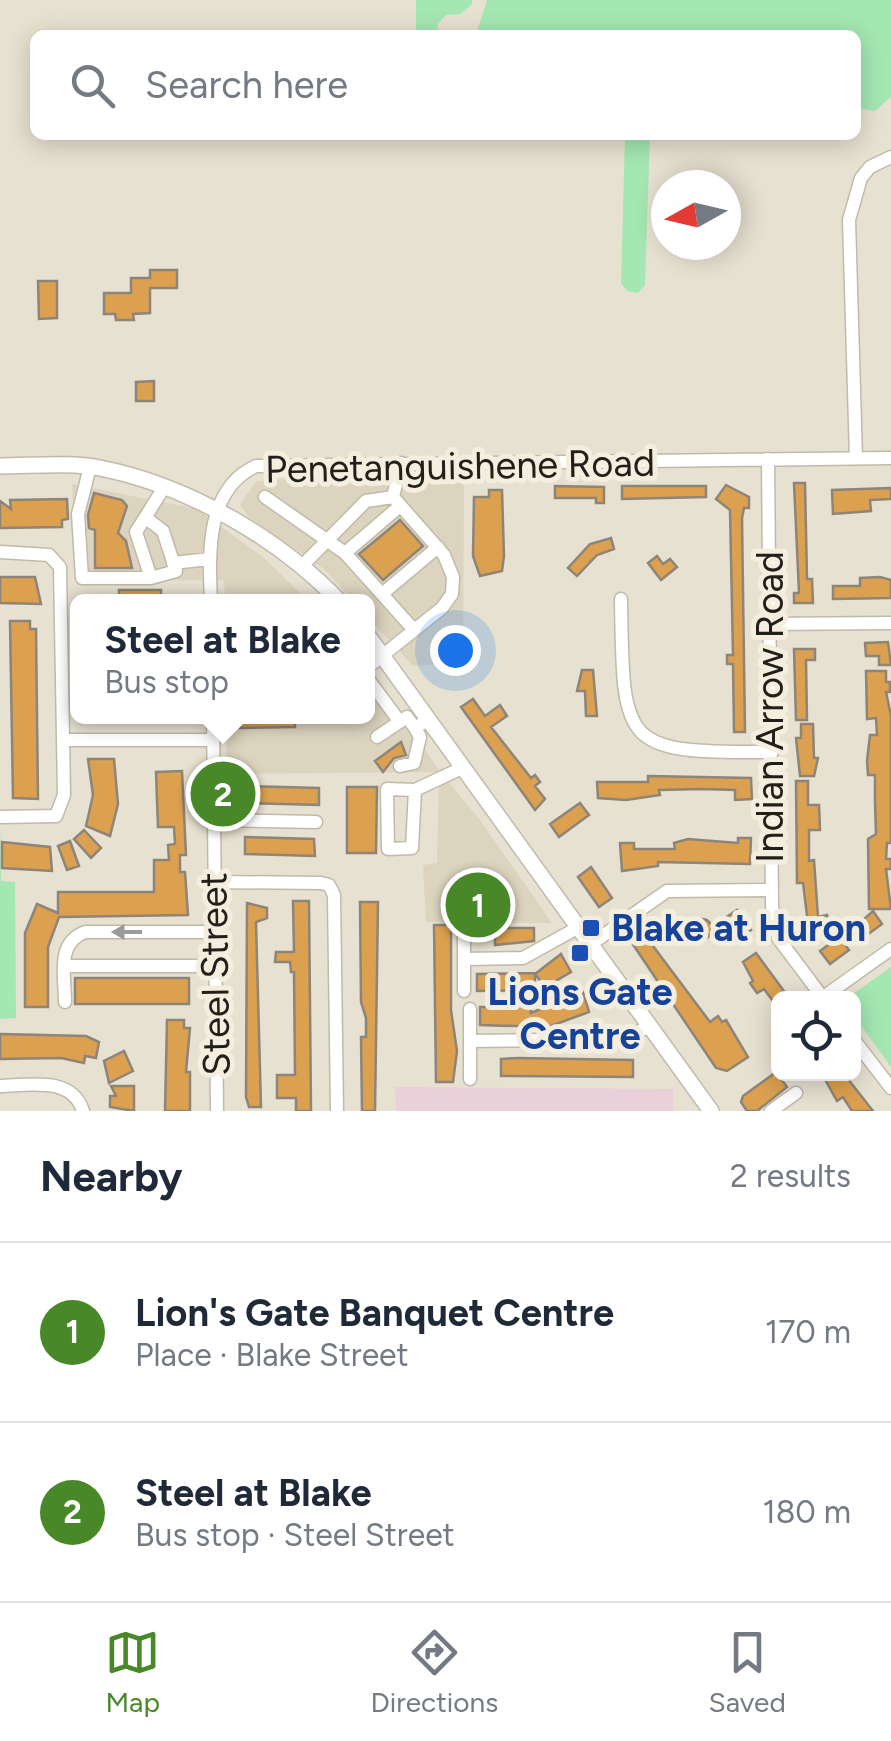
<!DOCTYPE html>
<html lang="en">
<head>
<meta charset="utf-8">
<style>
	body { margin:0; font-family:Figtree,sans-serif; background:#f2f2f3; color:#1f2937 }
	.controls { position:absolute; right:30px; bottom:30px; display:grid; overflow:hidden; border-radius:15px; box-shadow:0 5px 25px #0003 }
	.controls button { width:90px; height:90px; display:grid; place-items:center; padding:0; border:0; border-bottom:2px solid #e0e1e3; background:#fff; color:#1f2937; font:50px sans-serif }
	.compass { position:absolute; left:651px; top:170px; width:90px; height:90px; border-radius:50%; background:#fff; box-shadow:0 5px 25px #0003; rotate:262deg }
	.you { position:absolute; left:455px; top:650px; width:35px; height:35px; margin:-25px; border:8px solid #fff; border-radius:50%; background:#1a73e8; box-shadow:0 0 0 15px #1a73e833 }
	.badge { display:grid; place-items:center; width:65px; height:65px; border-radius:50%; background:#498828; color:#fff; font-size:32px; font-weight:700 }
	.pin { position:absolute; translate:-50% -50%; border:5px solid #fff; box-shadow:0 2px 10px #0006 }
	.popup { position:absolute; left:70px; top:594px; width:305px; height:130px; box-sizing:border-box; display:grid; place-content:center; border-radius:15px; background:#fff; filter:drop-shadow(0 2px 8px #0005); font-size:32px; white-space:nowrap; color:#747a83 }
	.popup b { font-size:38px; color:#1f2937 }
	.popup::after { content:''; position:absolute; left:50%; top:100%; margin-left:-20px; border:20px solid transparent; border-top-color:#fff }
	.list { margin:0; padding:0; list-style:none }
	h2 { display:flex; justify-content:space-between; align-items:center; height:130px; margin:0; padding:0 40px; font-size:42px }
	h2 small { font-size:32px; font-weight:400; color:#747a83 }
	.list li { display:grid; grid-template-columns:65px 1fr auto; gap:30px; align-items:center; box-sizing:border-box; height:180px; padding:0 40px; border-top:2px solid #e0e1e3 }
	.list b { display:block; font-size:38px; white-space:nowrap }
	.list p { margin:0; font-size:32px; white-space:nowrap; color:#747a83 }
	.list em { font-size:32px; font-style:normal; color:#747a83 }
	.icon { flex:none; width:55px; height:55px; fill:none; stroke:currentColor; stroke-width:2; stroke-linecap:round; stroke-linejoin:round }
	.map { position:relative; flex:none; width:891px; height:1111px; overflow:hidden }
	.search { position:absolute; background:#fff; box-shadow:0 5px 25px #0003; left:30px; right:30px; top:30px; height:110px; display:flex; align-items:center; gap:25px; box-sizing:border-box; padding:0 35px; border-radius:15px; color:#747a83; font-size:38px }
	.sheet { height:490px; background:#fff }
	nav { display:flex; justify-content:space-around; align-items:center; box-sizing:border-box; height:140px; border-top:2px solid #e0e1e3; background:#fff; font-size:28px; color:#747a83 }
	nav a { display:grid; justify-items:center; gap:5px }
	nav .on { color:#498828 }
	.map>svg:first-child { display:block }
</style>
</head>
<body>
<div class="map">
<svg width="891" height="1111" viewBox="0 0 891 1111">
	<rect width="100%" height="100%" fill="#e7e1d1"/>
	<path fill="#ddd4bf" d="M344 475 464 477 463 662 413 666 368 617V602L354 601 324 569 249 517 240 505 256 481Z
		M72 484 197 509 263 557 308 601H225L224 580 77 581Z
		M368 665 440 772 480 820 552 923 426 922 423 865 437 863 439 772 227 774 226 717 368 716Z"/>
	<path fill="#e9d0d9" d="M395 1087 673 1089V1111H396Z"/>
	<path fill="#a4e7b2" d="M416 0H472V4L461 14 446 15 438 24 437 35H416Z
		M487 0H891V97L875 111 856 108V35H476Z
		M625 135H650L645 285 638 293 627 291 621 283Z
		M0 823 1 881 15 882 16 1018 0 1019Z
		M891 967V1067L854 1016V998H847Z"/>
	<path fill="#dca150" stroke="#8e8478" stroke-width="2.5" d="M150 270H177V288H150V313L133 314 134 320H116L115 314H104V293H131V278H150Z
		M38 281H57V318L39 319Z
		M154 381V401H136V382Z
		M794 483H805L807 579H812L813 603H794V593H799Z
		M726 485 749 497V508H744L742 518 745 732H734L733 664H727V655H733L730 510 716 499Z
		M555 486 604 487V503H596V498H555Z
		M622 486H706V497L622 499Z
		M891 488V499L870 500 871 511 833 514 832 490Z
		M489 490H502L504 556 502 571 480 576 473 556 474 497H489Z
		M94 493 122 500 127 506 118 533 126 541 132 568H95V530L89 528 88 515Z
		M67 499 68 519 62 520V527L0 528V501L11 509 10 500Z
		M400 520 423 546 383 580 359 554Z
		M611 538 614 549 597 555 577 576 568 568 590 544Z
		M657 556 663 564 670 559 677 567 661 580 648 563Z
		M0 577H35L41 604 0 603Z
		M880 577 891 580V598L833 599V586H860V578Z
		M119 590H161V602H119Z
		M10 621H30V629H36L38 799 13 798Z
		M888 642 891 665H879V656H866L865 643Z
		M794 649H815V660H806L807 720H796Z
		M582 670H593L597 716H586L585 691H577Z
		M866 671H886V682H890V692H886L891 716V843H887L886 859H891V869H886L891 909H869L868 839 876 834 875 802V775H868L867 761 870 735H877L876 718 867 719Z
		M473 699 485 716 500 705 507 716 491 727 531 778 535 775 540 782 535 786 545 799 535 810 461 707Z
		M239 716H295V727L239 728Z
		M801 724H813L814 758H818L814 776H800L796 738H801Z
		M401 742 406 755 394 758 383 772 375 761Z
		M88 759H114L118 804 110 836 86 826 93 795Z
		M182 771 186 855H180V872H185L188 915 59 917 48 947V1007H25V933L37 904 58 913V892H154V860H169L168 845 175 844 174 827H158L156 772Z
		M648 776 751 778 752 799 735 800V790L702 789 659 790 660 795 626 800 598 798 597 782H648Z
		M796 781H808V805H819L820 830H809V861L814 860 818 917 827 915 832 934 810 940 803 883H797Z
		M245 786 319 788V805L245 803Z
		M347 787H377L376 853H347Z
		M580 803 589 815 559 837 550 824Z
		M84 830 101 848 91 858 74 839Z
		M245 837 314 839 315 856 245 854Z
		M738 838H751L750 864 658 862V866L622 871 620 843H634V849H675L674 843 688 839 738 843Z
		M70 841 79 866 67 870 58 846Z
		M2 842 50 847 52 871 2 868Z
		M591 867 612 898 599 907 578 877Z
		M503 888 499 921 454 922 453 889Z
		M293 901H309L311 1111H296V1098H277V1075H295L294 972H291L290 962H275L276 952H294Z
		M360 902H378L375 1111H362L361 1037H366V1018L361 1002Z
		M247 903 267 908V918L256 922 261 1107H249L246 1097Z
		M737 910 751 930 739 938 725 918Z
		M873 911 882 924 863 938 855 927Z
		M692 929a10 10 0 1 1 20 0a10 10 0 1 1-20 0Z
		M434 925H451V1010L457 1051 453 1082H436Z
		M495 928H534V941L495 945Z
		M644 934 710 1022 718 1016 722 1022 726 1020 748 1057 727 1071 716 1068 632 943Z
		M839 937 849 950 830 964 820 951Z
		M756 953 789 998H778V1008L764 989 757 993 750 983 753 981 743 962Z
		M561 954 571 972 545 987 535 974Z
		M535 973V990L477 991V974Z
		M75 978H189V1004H75Z
		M583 992 589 1012 548 1027 480 1025V1007H531V1013Z
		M167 1020H184V1028H190L186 1072H190V1111H165Z
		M0 1034 86 1036 99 1042 96 1058 85 1056 84 1063 61 1058 0 1059Z
		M124 1051 133 1071 109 1083 104 1061Z
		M518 1058 633 1060V1077L501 1076V1059Z
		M776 1072 787 1087 757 1111H747L741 1102 743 1096Z
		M822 1074H844L873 1111H852L843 1097 837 1101Z
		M111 1086H134V1111L110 1107V1096H116Z"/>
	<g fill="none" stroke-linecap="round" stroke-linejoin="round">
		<g stroke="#c0baab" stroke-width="15">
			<path id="minor" d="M856 458 849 220 861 178 870 167 891 157
				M768 459 772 906 778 938 823 998
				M90 467 78 514 82 578H151L136 532 163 489
				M265 497 345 553 414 630
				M146 518 163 531 176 571 151 578
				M0 552 49 555 60 567 64 795 56 816 0 817
				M345 553 400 506
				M173 563 209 559
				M301 567 366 501 393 497
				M382 594 438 547
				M621 599C623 747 621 753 772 752
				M211 602C209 556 205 489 256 466L891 458
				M771 624 891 623
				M368 667 442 608 452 594 453 577 444 555 393 497 401 463
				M368 679 400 722
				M213 716 217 1111
				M377 737 407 717 415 728
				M63 740H213
				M400 766 414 763 420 737 415 728 429 719
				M415 790 387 789 388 849 412 848 415 790 464 767
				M213 820 316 822
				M214 882 321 883 329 885 334 895 337 1111
				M464 929V991
				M591 944 667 891 772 890
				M464 959 523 958 579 927
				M65 966H215
				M822 998 891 949
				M65 1002C65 975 56 943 85 932H214
				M470 1009V1079
				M854 1040 891 1088
				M470 1041 624 1039 650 1026
				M0 1086C30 1085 72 1076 83 1111
				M771 1111 796 1093"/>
		</g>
		<g stroke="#c0baab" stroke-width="18">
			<path id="major" d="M0 466C32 466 69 462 100 468 187 485 279 538 340 602
				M368 636 711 1111"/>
		</g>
		<use href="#minor" stroke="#fff" stroke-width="12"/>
		<use href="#major" stroke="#fff" stroke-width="15"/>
	</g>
	<defs><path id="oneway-solid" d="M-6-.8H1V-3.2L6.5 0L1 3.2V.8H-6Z" transform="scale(2.5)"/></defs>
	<use fill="#9b9a98" href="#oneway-solid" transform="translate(127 932) rotate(-180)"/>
	<g fill="#1a4fb4" stroke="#f4eedf" stroke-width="4">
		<rect x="581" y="918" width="20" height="20" rx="5"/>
		<rect x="570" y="943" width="20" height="20" rx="5"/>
	</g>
	<g text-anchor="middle" stroke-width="10" stroke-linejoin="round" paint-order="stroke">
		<g font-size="38" fill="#211f1a" stroke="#f4eedf">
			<text transform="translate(460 466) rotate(-1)" y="13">Penetanguishene Road</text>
			<text transform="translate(770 707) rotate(-90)" y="13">Indian Arrow Road</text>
			<text transform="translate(215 974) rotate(-91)" y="13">Steel Street</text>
		</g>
		<g font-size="38" font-weight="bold" fill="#164399" stroke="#f4eedf" text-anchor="start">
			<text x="611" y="941">Blake at Huron</text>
			<text x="580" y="1005" text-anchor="middle">Lions Gate<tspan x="580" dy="44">Centre</tspan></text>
		</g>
	</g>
</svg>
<div class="controls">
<button><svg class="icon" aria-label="locate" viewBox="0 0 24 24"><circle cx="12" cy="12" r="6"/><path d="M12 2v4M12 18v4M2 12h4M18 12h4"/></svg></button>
</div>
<svg class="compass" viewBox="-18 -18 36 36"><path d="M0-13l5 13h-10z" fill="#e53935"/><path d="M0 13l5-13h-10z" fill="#747a83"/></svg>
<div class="you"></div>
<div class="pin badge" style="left:478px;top:905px">1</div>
<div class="pin badge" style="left:223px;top:794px">2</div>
<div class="popup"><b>Steel at Blake</b>Bus stop</div>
<div class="search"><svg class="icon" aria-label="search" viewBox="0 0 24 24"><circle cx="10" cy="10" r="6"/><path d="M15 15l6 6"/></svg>Search here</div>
</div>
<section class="sheet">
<h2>Nearby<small>2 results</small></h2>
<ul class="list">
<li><span class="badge">1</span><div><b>Lion's Gate Banquet Centre</b><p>Place · Blake Street</p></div><em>170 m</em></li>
<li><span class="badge">2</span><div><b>Steel at Blake</b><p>Bus stop · Steel Street</p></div><em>180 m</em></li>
</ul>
</section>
<nav>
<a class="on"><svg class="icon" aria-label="map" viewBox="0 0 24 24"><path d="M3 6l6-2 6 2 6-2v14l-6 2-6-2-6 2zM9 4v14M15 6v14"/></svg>Map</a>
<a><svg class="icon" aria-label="directions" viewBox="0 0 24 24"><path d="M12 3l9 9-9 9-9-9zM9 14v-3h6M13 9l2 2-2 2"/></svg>Directions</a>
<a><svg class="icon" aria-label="saved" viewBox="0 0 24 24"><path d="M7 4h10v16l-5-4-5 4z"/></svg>Saved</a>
</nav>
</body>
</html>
